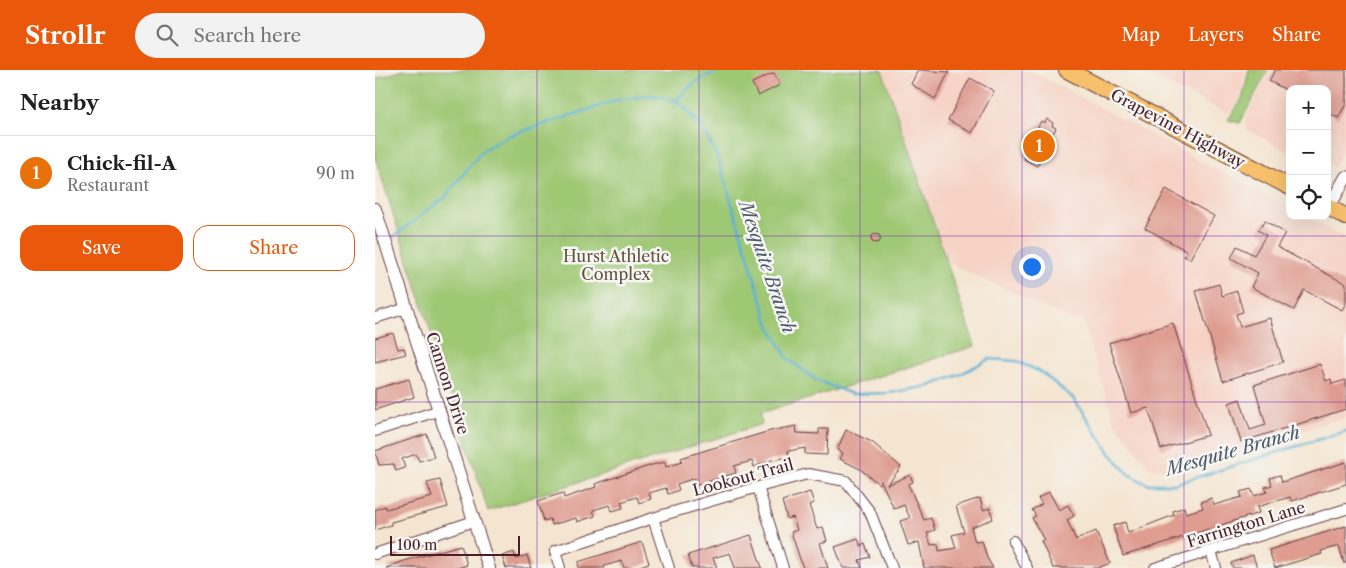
<!DOCTYPE html>
<html lang="en">
<head>
<meta charset="utf-8">
<style>
	body { margin:0; font-family:"Libre Caslon Text",serif; background:#f2f2f2; color:#202124 }
	.controls { position:absolute; right:15px; top:15px; display:grid; overflow:hidden; border-radius:10px; box-shadow:0 5px 20px #0002 }
	.controls button { width:45px; height:45px; display:grid; place-items:center; padding:0; border:0; border-bottom:1px solid #e0e0e0; background:#fff; color:#202124; font:25px sans-serif }
	.scale { position:absolute; left:15px; bottom:12px; width:130px; box-sizing:border-box; padding-left:5px; border:2px solid #4a1f2b; border-top:0; font-size:14px; line-height:18px; white-space:nowrap; color:#4a1f2b; -webkit-text-stroke:4px #f6f6f2; paint-order:stroke }
	.you { position:absolute; left:656px; top:196px; width:18px; height:18px; margin:-12px; border:4px solid #fff; border-radius:50%; background:#1a73e8; box-shadow:0 0 0 8px #1a73e833 }
	.badge { display:grid; place-items:center; width:32px; height:32px; border-radius:50%; background:#ea580c; color:#fff; font-size:16px; font-weight:700 }
	.pin { position:absolute; translate:-50% -50%; border:2px solid #fff; box-shadow:0 1px 5px #0006 }
	.list { margin:0; padding:0; list-style:none }
	h2 { display:flex; justify-content:space-between; align-items:center; height:65px; margin:0; padding:0 20px; font-size:21px }
	h2 small { font-size:16px; font-weight:400; color:#757577 }
	.list li { display:grid; grid-template-columns:32px 1fr auto; gap:15px; align-items:center; box-sizing:border-box; height:75px; padding:0 20px; border-top:1px solid #e0e0e0 }
	.list b { display:block; font-size:19px; white-space:nowrap }
	.list p { margin:0; font-size:16px; white-space:nowrap; color:#757577 }
	.list em { font-size:16px; font-style:normal; color:#757577 }
	.actions { display:flex; gap:10px; padding:15px 20px }
	.actions a { flex:1; padding:11px 0; border:1px solid #ea580c; border-radius:15px; text-align:center; font-size:18px; color:#ea580c }
	.actions .main { background:#ea580c; color:#fff }
	.icon { flex:none; width:28px; height:28px; fill:none; stroke:currentColor; stroke-width:2; stroke-linecap:round; stroke-linejoin:round }
	.map { position:relative; flex:none; width:971px; height:498px; overflow:hidden }
	header { display:flex; align-items:center; gap:30px; box-sizing:border-box; height:70px; padding:0 25px; background:#ea580c; color:#fff }
	header strong { font-size:24px }
	nav { display:flex; gap:28px; margin-inline-start:auto; font-size:18px }
	.search { width:350px; height:45px; background:#f2f2f2; display:flex; align-items:center; gap:12px; box-sizing:border-box; padding:0 18px; border-radius:28px; color:#757577; font-size:19px }
	main { display:flex }
	aside { flex:1; background:#fff }
	.map>svg:first-child { display:block }
</style>
</head>
<body>
<header>
<strong>Strollr</strong>
<div class="search"><svg class="icon" aria-label="search" viewBox="0 0 24 24"><circle cx="10" cy="10" r="6"/><path d="M15 15l6 6"/></svg>Search here</div>
<nav><a>Map</a><a>Layers</a><a>Share</a></nav>
</header>
<main>
<aside>
<h2>Nearby<small></small></h2>
<ul class="list">
<li><span class="badge" style="background:#e8710a">1</span><div><b>Chick-fil-A</b><p>Restaurant</p></div><em>90 m</em></li>
</ul>
<div class="actions"><a class="main">Save</a><a>Share</a></div>
</aside>
<div class="map">
<svg width="971" height="498" viewBox="0 0 971 498">
	<rect width="100%" height="100%" fill="#f6f6f2"/>
	<filter id="ink" filterUnits="userSpaceOnUse"><feTurbulence type="fractalNoise" baseFrequency=".02" numOctaves="2"/><feDisplacementMap in="SourceGraphic" scale="10" xChannelSelector="R" yChannelSelector="G"/><feConvolveMatrix kernelMatrix="1 2 1 2 8 2 1 2 1" color-interpolation-filters="sRGB"/></filter>
	<filter id="wash" filterUnits="userSpaceOnUse"><feTurbulence type="fractalNoise" baseFrequency=".0096" numOctaves="4" result="noise"/><feDisplacementMap in="SourceGraphic" scale="20" xChannelSelector="R" yChannelSelector="G"/><feGaussianBlur stdDeviation="1.12" result="paint"/><feColorMatrix in="noise" values="0 0 0 0 0 0 0 0 0 0 0 0 0 0 0 0 0 1.4 0 .05"/><feComposite in="paint" operator="in"/></filter>
	<g filter="url(#wash)">
		<rect width="100%" height="100%" fill="#f4e5d0"/>
		<path fill="#f6d2c4" d="M507 0H654L915 138V146H930L971 168V347L799 402 775 398 739 351 707 248 699 251 571 192Z
			M763 0H871L864 29 854 44Z
			M895 0H971V74L959 97 954 94 952 98V19H915V83L872 60 870 50 874 41Z"/>
		<path fill="#9fc875" stroke="#747450" d="M28 0H507L600 276 385 344 387 354 113 441 0 87V9Z
			M874 0H893L865 53 853 50 867 29Z"/>
		<g fill="none" stroke-linecap="round" stroke-linejoin="round">
			<path stroke="#55b0d3" stroke-width="2.5" d="M302 31C313 14 327 8 345 0
				M19 166 69 128 108 80 133 66 243 30 277 25 302 31 326 55 343 88 394 255 412 288 441 310 477 324 514 323 554 316 584 305 614 289 641 291 666 302 698 328 735 383 753 404 772 414H800L971 361"/>
		</g>
		<g id="blocks">
			<path fill="#df9c90" d="M543 0 574 2 560 29 536 14Z
				M900 0H971V34L963 48 952 42V19H915V22L894 11Z
				M399 3 405 15 383 26 377 13Z
				M595 8 619 21 597 63 573 50Z
				M672 49 678 53 677 56 681 58 676 67 678 69 662 96 649 89 651 85 649 84 666 51 670 53Z
				M791 119 839 146 815 189 809 186 812 181 770 158Z
				M890 151 910 163 902 177 971 214V233L967 240 929 220 919 240 876 217 883 203 856 188 862 176 879 185 891 165 883 160Z
				M499 164 504 165 506 170 502 173 497 172 496 167Z
				M844 214 847 226 862 221 868 242 861 244 865 257 895 248 908 292 848 311 821 221Z
				M798 253 833 365 786 379 773 338 756 343 734 273Z
				M18 263 23 279 29 278 31 284 0 292V268Z
				M945 294 951 311 956 309 957 314 971 310V339L866 372 854 333 865 329 875 360 891 355 879 315Z
				M34 309 39 327 0 340V319Z
				M421 356 422 363 444 364V359H453L452 385 430 384V378L413 381 414 387 397 390 379 397 377 391 359 396 361 403 322 415 320 408 302 414 304 420 293 424 291 418 274 423 276 429 264 433 262 427 246 432 248 438 237 441 235 435 218 440 220 446 202 452 201 448 177 455 175 449 169 451 163 431 188 423 189 428 221 417 220 414 277 395 290 392 291 397 307 392 306 388 328 381 395 361Z
				M471 360 497 372 526 397 512 415 535 405 538 412 533 414 549 450 556 448 560 460 552 463 556 475 563 474 564 481 581 478 577 465 589 462 581 436 605 428 608 440 615 438 618 449 596 457 600 472 607 471 612 488 618 498H549L544 472 533 475 525 451 535 448 529 435 519 439 506 411 504 414 485 399 465 389 468 383 462 380Z
				M52 364 59 387 44 391 41 384 27 389 30 398 21 401 19 394 4 395 0 381Z
				M971 392V414L917 431 915 427 882 437 884 443 748 486 738 456 750 452 753 463 799 445 798 441 809 437 811 443 828 438 826 432 837 428 839 435 867 427 865 422 876 419 879 426 892 422 890 417 897 415 895 408 905 405 907 412Z
				M65 410 73 437 16 452V455L0 460V440L10 436 11 439 57 427 52 413Z
				M435 422 439 433 434 435 442 459 448 457 452 471 445 473 453 498H428L416 462 422 460 418 447 412 449 407 431Z
				M674 422 684 440 693 435 699 446 692 450 701 470 721 461 735 493 723 498H678L666 471 669 470 657 448 661 446 657 440 667 434 663 428Z
				M971 456V493H969L964 476 946 481 947 484 900 498 894 480Z
				M376 465 387 498H360L355 483 338 488 342 498H317L313 485Z
				M483 469 486 476 490 474 495 487 484 490 487 498H468L460 477Z
				M267 472 274 493 259 498H249L247 491 229 496 230 498H204L203 492Z
				M86 475 92 495 83 498H11L29 491Z
				M139 482 141 489 152 485 156 498H131L127 486Z
				M878 485 882 498H858L856 493Z"/>
		</g>
	</g>
	<g filter="url(#ink)">
		<use href="#blocks" fill-opacity="0" stroke="#643d44" stroke-width="1"/>
		<g fill="none" stroke-linecap="round" stroke-linejoin="round">
			<g stroke="#643d44" stroke-width="12">
				<path id="minor" d="M0 248 32 238
					M0 361 65 340
					M383 417 408 498
					M278 448 294 498
					M638 471 652 498
					M836 481 841 498
					M0 484 99 451
					M185 498 180 481 278 448 383 417 433 404 471 411 495 442 517 498
					M780 498 971 439"/>
			</g>
			<g stroke="#643d44" stroke-width="14">
				<path id="tertiary" d="M954 137 971 107
					M0 139 114 498"/>
			</g>
			<g stroke="#643d44" stroke-width="18">
				<path id="primary" d="M692 0 915 117
					M952 136 971 147"/>
			</g>
			<use href="#minor" stroke="#fff" stroke-width="10"/>
			<use href="#tertiary" stroke="#fff" stroke-width="12"/>
			<use href="#primary" stroke="#f7c06c" stroke-width="16"/>
		</g>
	</g>
	<path fill="none" stroke="#7b2cbf" stroke-width="1" stroke-opacity="0.55" d="M162 0V498M324 0V498M485 0V498M647 0V498M809 0V498M0 166H971M0 332H971"/>
	<g text-anchor="middle" stroke-width="5" stroke-linejoin="round" paint-order="stroke">
		<g font-size="16" fill="#4a1f2b" stroke="#f6f6f2">
			<text transform="translate(803 58) rotate(28)" y="6">Grapevine Highway</text>
			<text transform="translate(73 313) rotate(72)" y="6">Cannon Drive</text>
			<text transform="translate(368 407) rotate(-15)" y="6">Lookout Trail</text>
			<text transform="translate(871 454) rotate(-17)" y="6">Farrington Lane</text>
		</g>
		<g font-size="16" fill="#645241" stroke="#f6f6f2">
			<text x="241" y="192">Hurst Athletic<tspan x="241" dy="18">Complex</tspan></text>
		</g>
		<g font-size="18" font-style="italic" fill="#4e596e" stroke="#f6f6f2">
			<text transform="translate(392 197) rotate(71)" y="6">Mesquite Branch</text>
			<text transform="translate(858 381) rotate(-16)" y="6">Mesquite Branch</text>
		</g>
	</g>
</svg>
<div class="controls">
<button>+</button>
<button>−</button>
<button><svg class="icon" aria-label="locate" viewBox="0 0 24 24"><circle cx="12" cy="12" r="6"/><path d="M12 2v4M12 18v4M2 12h4M18 12h4"/></svg></button>
</div>
<div class="scale">100 m</div>
<div class="you"></div>
<div class="pin badge" style="left:664px;top:76px;background:#e8710a">1</div>
</div>
</main>
</body>
</html>
